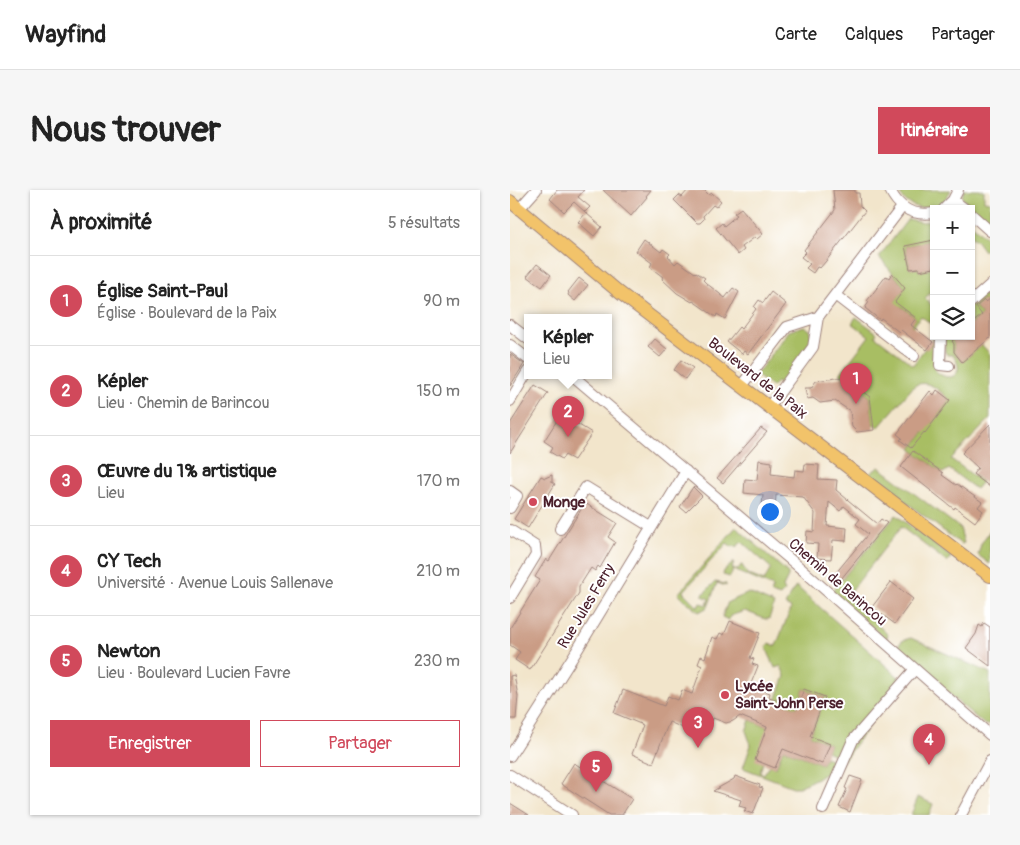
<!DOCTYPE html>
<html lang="fr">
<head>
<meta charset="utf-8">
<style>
	body { margin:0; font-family:Pangolin,sans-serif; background:#f6f6f6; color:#222 }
	.controls { position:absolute; right:15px; top:15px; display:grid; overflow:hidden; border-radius:0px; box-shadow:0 1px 4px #0004 }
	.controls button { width:45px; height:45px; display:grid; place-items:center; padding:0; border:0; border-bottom:1px solid #e0e0e0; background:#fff; color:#222; font:25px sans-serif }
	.you { position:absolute; left:259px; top:321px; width:18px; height:18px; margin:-12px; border:4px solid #fff; border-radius:50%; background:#1a73e8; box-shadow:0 0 0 8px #1a73e833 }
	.badge { display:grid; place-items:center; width:32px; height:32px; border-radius:50%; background:#d1495b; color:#fff; font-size:16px; font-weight:700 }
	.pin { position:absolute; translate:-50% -41px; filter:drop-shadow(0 1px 2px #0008) }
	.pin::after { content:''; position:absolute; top:26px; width:18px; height:15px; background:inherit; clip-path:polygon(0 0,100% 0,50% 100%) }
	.popup { position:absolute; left:14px; top:124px; width:88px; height:65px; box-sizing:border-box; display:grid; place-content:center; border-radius:0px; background:#fff; filter:drop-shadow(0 1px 4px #0005); font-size:16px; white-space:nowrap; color:#767676 }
	.popup b { font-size:19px; color:#222 }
	.popup::after { content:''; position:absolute; left:50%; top:100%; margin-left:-10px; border:10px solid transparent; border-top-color:#fff }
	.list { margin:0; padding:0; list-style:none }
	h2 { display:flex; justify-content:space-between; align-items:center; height:65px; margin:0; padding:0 20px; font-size:21px }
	h2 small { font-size:16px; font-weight:400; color:#767676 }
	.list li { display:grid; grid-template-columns:32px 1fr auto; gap:15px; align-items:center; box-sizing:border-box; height:90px; padding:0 20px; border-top:1px solid #e0e0e0 }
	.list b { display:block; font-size:19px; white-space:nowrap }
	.list p { margin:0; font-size:16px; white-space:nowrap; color:#767676 }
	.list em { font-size:16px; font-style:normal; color:#767676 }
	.actions { display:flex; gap:10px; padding:15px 20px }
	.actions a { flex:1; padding:11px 0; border:1px solid #d1495b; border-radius:0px; text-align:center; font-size:18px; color:#d1495b }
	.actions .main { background:#d1495b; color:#fff }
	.icon { flex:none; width:28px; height:28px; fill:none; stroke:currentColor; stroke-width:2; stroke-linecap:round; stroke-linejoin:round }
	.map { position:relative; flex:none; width:480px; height:625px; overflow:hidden; border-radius:0px }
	header { display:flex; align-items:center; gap:30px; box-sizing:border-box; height:70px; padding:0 25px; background:#fff; border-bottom:1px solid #e0e0e0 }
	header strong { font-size:24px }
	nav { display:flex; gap:28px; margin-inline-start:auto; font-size:18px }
	.intro { display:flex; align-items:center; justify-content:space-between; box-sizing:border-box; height:120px; padding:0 30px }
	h1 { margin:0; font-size:35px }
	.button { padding:12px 22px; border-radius:0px; background:#d1495b; color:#fff; font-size:18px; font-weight:700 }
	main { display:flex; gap:30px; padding:0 30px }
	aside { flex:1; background:#fff; border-radius:0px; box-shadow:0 1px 4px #0004 }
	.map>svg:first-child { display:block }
</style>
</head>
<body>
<header>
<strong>Wayfind</strong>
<nav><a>Carte</a><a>Calques</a><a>Partager</a></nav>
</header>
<div class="intro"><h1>Nous trouver</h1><a class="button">Itinéraire</a></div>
<main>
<aside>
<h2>À proximité<small>5 résultats</small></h2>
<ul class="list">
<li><span class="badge">1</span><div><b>Église Saint-Paul</b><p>Église · Boulevard de la Paix</p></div><em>90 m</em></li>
<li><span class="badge">2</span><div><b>Képler</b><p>Lieu · Chemin de Barincou</p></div><em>150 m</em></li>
<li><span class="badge">3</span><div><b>Œuvre du 1% artistique</b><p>Lieu</p></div><em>170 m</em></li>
<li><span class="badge">4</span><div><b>CY Tech</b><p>Université · Avenue Louis Sallenave</p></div><em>210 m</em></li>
<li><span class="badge">5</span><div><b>Newton</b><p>Lieu · Boulevard Lucien Favre</p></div><em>230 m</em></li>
</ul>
<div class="actions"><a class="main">Enregistrer</a><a>Partager</a></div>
</aside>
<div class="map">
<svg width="480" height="625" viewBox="0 0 480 625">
	<rect width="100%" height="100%" fill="#fff"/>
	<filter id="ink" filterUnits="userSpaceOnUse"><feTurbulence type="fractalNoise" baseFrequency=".02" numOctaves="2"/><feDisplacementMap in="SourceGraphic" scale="10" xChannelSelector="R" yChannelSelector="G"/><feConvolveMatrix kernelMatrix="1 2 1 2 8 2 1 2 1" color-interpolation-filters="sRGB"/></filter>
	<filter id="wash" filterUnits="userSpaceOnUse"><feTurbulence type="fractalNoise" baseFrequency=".0096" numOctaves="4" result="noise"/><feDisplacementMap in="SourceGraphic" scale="20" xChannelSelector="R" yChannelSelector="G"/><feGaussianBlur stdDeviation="1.12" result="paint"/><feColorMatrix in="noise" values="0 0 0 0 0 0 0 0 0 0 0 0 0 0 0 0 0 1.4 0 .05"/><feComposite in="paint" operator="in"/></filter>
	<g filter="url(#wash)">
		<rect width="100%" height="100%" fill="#f2e5cb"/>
		<path fill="#a8be63" stroke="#796e47" d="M388 0H441C439 4 435 10 432 13 416 24 395 17 388 0Z
			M454 0H474V11L480 12V32L453 9 452 7Z
			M398 29 413 32 424 30V50L395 56 400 79 409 78V81L423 78 424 100 415 108 424 118V136L411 126 403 137 401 135 406 128 392 117 382 115 395 98 369 67Z
			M461 34 480 51V55L474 61 466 50 461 47Z
			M480 98V109L476 112 473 110 465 117 472 125 461 134V115Z
			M346 127 367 143 365 146 403 175 415 158 417 159 423 152 422 151 426 146 425 180C439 195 457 184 443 165H437L435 162 434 146H447L442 151 444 154V162L452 172 472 155 480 164V229L441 269 472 292 466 299 439 279 433 283 401 259 440 210C430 201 418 188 404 196L368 238 363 234 360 207 330 184 359 146 342 133Z
			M294 136 300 140 303 148 271 195 267 192 262 197 246 185 279 141Z
			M369 277 450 338 454 353 451 354 359 284Z
			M386 325 441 367 437 372 391 337 338 405 378 445 376 450 321 402Z
			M226 337 278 383V387L273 397 275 401 270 406 261 403 263 397 223 380 220 387 213 385 214 381 224 372 222 379 228 380 231 375H232L237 384 254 391 261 378 232 352 226 357 224 356 222 357 217 353 173 402 188 417 190 413 197 415 199 409 193 406V404L205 392 216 394V396L207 393 198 417 189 422 168 404Z
			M480 340V374L468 365 471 354Z
			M286 396 392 490 329 577 289 597H283L233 578 241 555 236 541 240 530 257 537 253 573 250 582 254 584 259 575 266 578 273 559 312 574 315 567 325 571 327 566 317 561 320 554 300 546 315 507 294 499 287 518 266 510 275 486 271 476 265 478 256 457 259 453 266 456 281 418 275 415Z
			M239 403 264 414 259 429H255L235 421 220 426 219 430 212 427 218 412Z
			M401 448 480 483V534L475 535 387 460C389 451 393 450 401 448Z
			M408 607 423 614 419 625H401Z"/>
		<g id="blocks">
			<path fill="#ca9c85" d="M47 0H74L68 7 80 17 75 22 64 12 54 22 40 9Z
				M93 0H141L136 6 137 7 121 26Z
				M178 0H194L199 5 202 3 211 11 206 17 203 15 193 26 194 29 190 33H187L164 10 169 5 172 7Z
				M323 0H345V3H349L350 16 355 21 316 71 310 78 307 77 303 83 296 78 300 74 291 67 296 62 294 60 325 20Z
				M231 18 253 44 247 49 245 47 232 57 234 60 228 65 206 38 212 33 214 36 227 25 224 23Z
				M76 23 92 37 84 46 68 32Z
				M134 49 151 62 153 59 160 64 158 66 165 74 168 71 185 83 186 82 195 88 193 90 196 93 215 108 223 98 229 102 215 129 207 124 206 127 183 111 182 112 167 103 152 89 153 87 140 77 142 73 126 61Z
				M424 50V78L409 81V78L400 79 395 56Z
				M27 74 41 85 32 97 17 86Z
				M382 83 395 98 385 112 406 128 401 135 423 152 417 160 391 140 389 142 371 128 370 130 355 118 359 112 357 111 376 86 379 88Z
				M69 88 78 95 65 111 58 105 59 103 58 102Z
				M261 102 276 114 238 164 234 161 232 164 217 152 229 137 231 139 246 119 244 117 249 110 253 113Z
				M480 109V148L452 172 444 162V154L442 151 447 146H461V134L472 125 466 117 474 110 476 112Z
				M145 149 157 159 150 167 138 157Z
				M0 164 14 174 0 196Z
				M171 170 183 178 175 189 164 180Z
				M333 187 360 207 364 240 347 242 342 237 340 221 325 211 310 213 303 208 297 209 295 198H301L306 191Z
				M25 195 38 203 0 263V234Z
				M427 200 440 210 415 243 414 242 401 258 390 250 392 248 387 244 420 201 424 205Z
				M51 224 82 243 64 270 55 265 52 269 40 262 43 257 34 251Z
				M480 234V297L463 284 468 278 452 263Z
				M251 238 257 242 213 293 207 288Z
				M403 261 433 283 432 285 446 295 447 294 472 312 468 317 473 321 465 332 445 317 444 319 391 277Z
				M249 270 262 272 261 284 284 287 285 280 294 281 295 274 309 275 308 289 327 290 326 300 367 334 371 329 377 333 326 395 320 390 358 344 346 334 350 329 334 316 330 321 319 312 317 336 337 338 336 351 323 350 321 369 307 368 308 354 296 353 297 341 304 342 305 323 293 307 266 305 265 319 252 318 253 305 234 303 235 289 247 290Z
				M42 285V292L45 294 18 338 4 329 31 286 35 288Z
				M183 297 192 306 176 322 170 317Z
				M75 313 107 333 98 347 105 352 90 378 88 376 85 381 81 378 69 397V403L20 480 5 470 10 462 0 455V438L30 390 25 387 36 369 39 371Z
				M381 392 403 409 385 434 362 417Z
				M220 431 250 443 240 468 244 469 242 474 248 476 240 496 260 503 259 507 287 518 294 499 315 507 300 546 320 554 312 574 273 559 265 578 245 570 257 537 230 526 223 531 216 533 203 528 202 531 188 525 186 532 176 528 173 538 159 532 143 573 122 564 133 535 104 523 113 500 154 516 158 506 168 510 172 500 182 504 192 476 188 474 191 466 195 468 202 447 207 449 210 443 214 445Z
				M474 433 480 437V476L456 458 466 444 469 435 472 437Z
				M4 485 8 506 6 529H0V486Z
				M64 573 122 609 112 625H99L51 594Z
				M225 586 250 595 249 597 253 598 243 624 234 621 236 618 229 616 231 610 203 601 224 589Z
				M340 586 352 590 340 622 329 617 337 599 335 598Z
				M0 613 19 625H0Z"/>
		</g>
	</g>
	<g filter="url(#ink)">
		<use href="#blocks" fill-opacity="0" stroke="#9e827b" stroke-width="1"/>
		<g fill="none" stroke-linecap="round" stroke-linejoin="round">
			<g stroke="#9e827b" stroke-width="12">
				<path id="minor" d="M380 0C389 19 403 26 424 23
					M443 10 455 19
					M9 19 26 0
					M434 19 443 10 448 0
					M461 24 480 41
					M325 105 404 166
					M461 112 480 95
					M308 127 392 17
					M0 135 18 149
					M431 146 430 175 439 176
					M0 155 18 169
					M63 186 295 382 480 545
					M232 196 277 137 308 127 303 157 259 217
					M0 211 18 181
					M0 301 7 306 0 318
					M50 339 76 297 141 337
					M0 340 25 356 26 365 0 408
					M0 566 66 462 176 281
					M0 585 62 625
					M313 619 343 550 405 479
					M451 625 480 571"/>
			</g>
			<g stroke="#9e827b" stroke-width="14">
				<path id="major" d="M0 11 110 103 480 386"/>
			</g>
			<use href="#minor" stroke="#fff" stroke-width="10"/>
			<use href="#major" stroke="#f2c36a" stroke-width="12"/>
		</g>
	</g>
	<g fill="#d1495b" stroke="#fff" stroke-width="2">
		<circle cx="23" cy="312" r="5"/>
		<circle cx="215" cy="505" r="5"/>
	</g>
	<g text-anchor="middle" stroke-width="4" stroke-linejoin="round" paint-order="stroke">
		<g font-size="15" fill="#4a1f2b" stroke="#fff">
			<text transform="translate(248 188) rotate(38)" y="5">Boulevard de la Paix</text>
			<text transform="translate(328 392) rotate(41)" y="5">Chemin de Barincou</text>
			<text transform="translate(76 416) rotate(-59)" y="5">Rue Jules Ferry</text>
		</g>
		<g font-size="15" font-weight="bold" fill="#4a1f2b" stroke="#fff" text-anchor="start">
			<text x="33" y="317">Monge</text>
			<text x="225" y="501">Lycée<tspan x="225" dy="17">Saint-John Perse</tspan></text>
		</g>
	</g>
</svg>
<div class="controls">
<button>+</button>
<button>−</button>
<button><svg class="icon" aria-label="layers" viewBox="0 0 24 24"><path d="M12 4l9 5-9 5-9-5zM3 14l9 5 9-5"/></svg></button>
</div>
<div class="you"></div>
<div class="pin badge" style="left:346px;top:214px">1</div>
<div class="pin badge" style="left:58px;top:247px">2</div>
<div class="popup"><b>Képler</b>Lieu</div>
<div class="pin badge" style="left:188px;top:558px">3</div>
<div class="pin badge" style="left:419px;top:575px">4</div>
<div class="pin badge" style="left:86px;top:602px">5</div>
</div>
</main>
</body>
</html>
